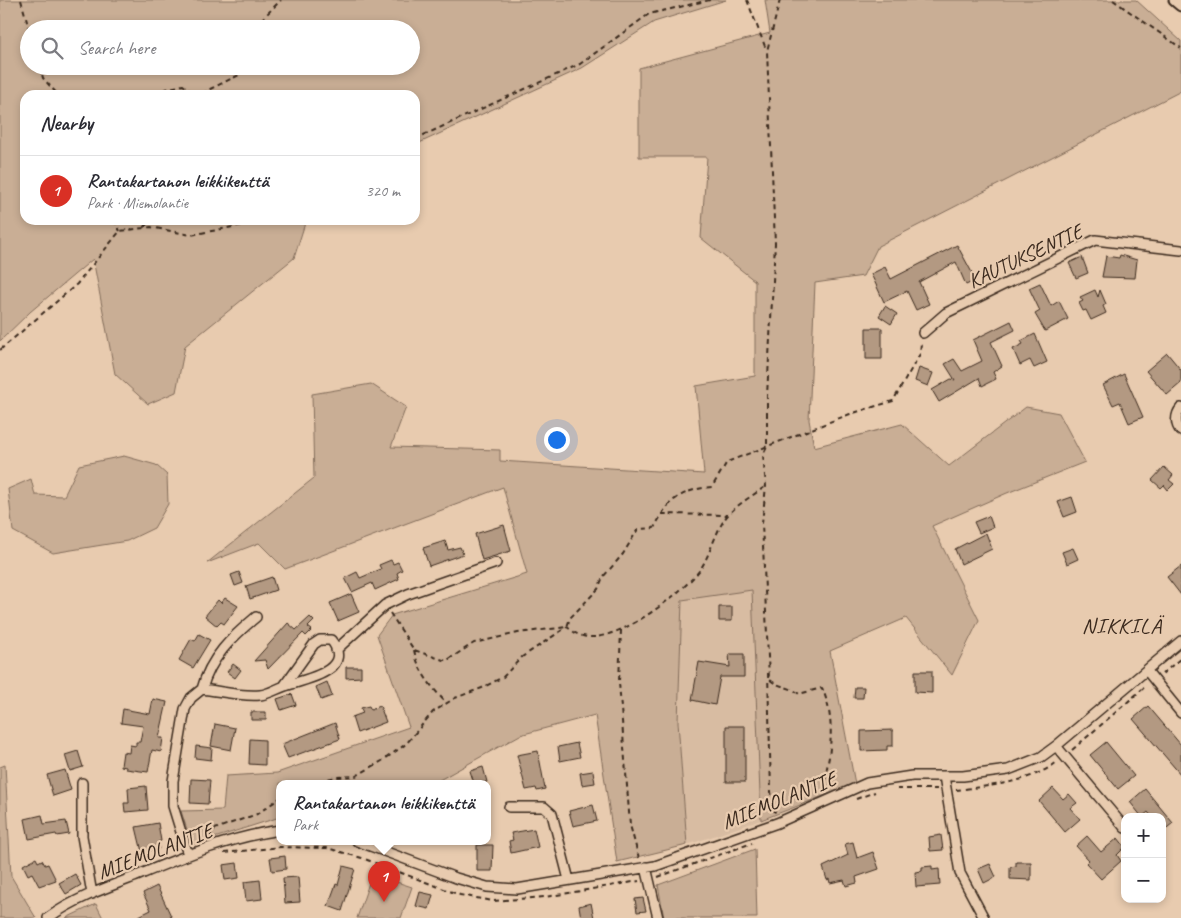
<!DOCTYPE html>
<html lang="en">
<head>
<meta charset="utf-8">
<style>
	body { margin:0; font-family:Caveat,sans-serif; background:#f2f2f3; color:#2b2b33 }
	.controls { position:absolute; right:15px; bottom:15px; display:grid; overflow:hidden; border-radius:10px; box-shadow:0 2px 8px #0003 }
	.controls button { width:45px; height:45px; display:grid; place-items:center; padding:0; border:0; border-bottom:1px solid #e1e1e2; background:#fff; color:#2b2b33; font:25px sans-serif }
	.you { position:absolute; left:556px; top:439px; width:18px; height:18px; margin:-12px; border:4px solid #fff; border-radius:50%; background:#1a73e8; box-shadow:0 0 0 8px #1a73e833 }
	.badge { display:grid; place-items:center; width:32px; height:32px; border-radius:50%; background:#d93025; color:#fff; font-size:16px; font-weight:700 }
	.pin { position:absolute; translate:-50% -41px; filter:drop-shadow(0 1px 2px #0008) }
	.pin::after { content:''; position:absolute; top:26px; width:18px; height:15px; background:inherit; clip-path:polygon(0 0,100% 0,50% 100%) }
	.popup { position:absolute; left:276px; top:780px; width:215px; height:65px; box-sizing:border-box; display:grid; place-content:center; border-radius:10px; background:#fff; filter:drop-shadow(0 1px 4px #0005); font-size:16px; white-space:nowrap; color:#7c7c81 }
	.popup b { font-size:19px; color:#2b2b33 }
	.popup::after { content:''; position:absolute; left:50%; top:100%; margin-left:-10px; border:10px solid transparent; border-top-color:#fff }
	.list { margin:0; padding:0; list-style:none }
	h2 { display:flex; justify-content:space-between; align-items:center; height:65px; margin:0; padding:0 20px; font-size:21px }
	h2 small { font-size:16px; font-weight:400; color:#7c7c81 }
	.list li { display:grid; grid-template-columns:32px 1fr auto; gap:15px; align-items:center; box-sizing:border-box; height:70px; padding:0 20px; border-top:1px solid #e1e1e2 }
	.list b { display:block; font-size:19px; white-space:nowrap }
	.list p { margin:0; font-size:16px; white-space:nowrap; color:#7c7c81 }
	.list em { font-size:16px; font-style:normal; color:#7c7c81 }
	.icon { flex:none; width:28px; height:28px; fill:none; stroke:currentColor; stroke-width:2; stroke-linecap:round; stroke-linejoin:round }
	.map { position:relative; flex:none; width:1181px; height:918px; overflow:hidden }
	.search { position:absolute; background:#fff; box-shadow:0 2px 8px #0003; left:20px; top:20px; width:400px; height:55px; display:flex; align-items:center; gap:12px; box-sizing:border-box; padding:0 18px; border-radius:28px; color:#7c7c81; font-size:19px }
	.panel { position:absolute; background:#fff; box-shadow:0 2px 8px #0003; left:20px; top:90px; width:400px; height:135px; border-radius:15px }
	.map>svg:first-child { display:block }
</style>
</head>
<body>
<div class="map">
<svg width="1181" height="918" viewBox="0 0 1181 918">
	<rect width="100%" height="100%" fill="#e8cbaf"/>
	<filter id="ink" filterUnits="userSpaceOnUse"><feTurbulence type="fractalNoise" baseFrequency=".02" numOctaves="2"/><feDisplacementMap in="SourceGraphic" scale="10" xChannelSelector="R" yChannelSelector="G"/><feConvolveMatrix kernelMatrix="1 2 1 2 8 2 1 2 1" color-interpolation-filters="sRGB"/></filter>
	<g filter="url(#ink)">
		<path fill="#d8bca2" d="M752 589 761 820 687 845 678 722 682 600Z"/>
		<path fill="#c9ae95" stroke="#826c5a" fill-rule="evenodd" d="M0 0H726L654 22 582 68 415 145V95H25V220H306L294 258 185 346 176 392 148 404 115 374 93 259 30 312 0 341ZM29 29H411V66H29Z
			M765 0H1136L1181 41V91L878 246 863 276 815 283 809 420 814 447 902 424 949 466 1026 407 1059 413 1085 462 1007 493 932 526 979 620 952 675 906 618 830 651 855 784 761 820 752 590 682 600 678 722 687 845 617 862 595 715 520 735 434 783H280V817L192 845 181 811 223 810 226 776 277 773 409 727 377 635 392 615 527 574 503 487 285 569 259 543 207 563 314 478 312 394 371 384 406 407 391 447 500 450V461L704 474 696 386 755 376V281L701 238 707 157H639V68L770 33Z
			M124 456 156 465 167 475 168 504 154 528 127 541 53 553 13 531 8 489 31 479 35 495 64 496 79 465Z
			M5 765 11 876 36 918H0V767Z
			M755 849 757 918H664L658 885Z
			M372 874 412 887 401 918H357Z
			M96 904 103 918H66Z"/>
		<path fill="#b39982" stroke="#3b2a1e" d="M957 245 976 280 966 285 956 262 919 282 929 304 916 310 907 291 884 302 871 274 885 267 891 279Z
			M1120 255 1137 260 1135 278 1102 277 1106 256 1119 258Z
			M1082 257 1088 273 1076 278 1069 263Z
			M1040 283 1051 306 1059 301 1068 319 1045 331 1035 314 1040 311 1029 288Z
			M1095 290 1098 297 1100 290 1106 304 1103 306 1106 313 1091 320 1086 310 1083 311 1079 303 1083 301 1080 297Z
			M885 306 897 314 891 324 879 316Z
			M1011 321 1015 330 991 342 1002 366 993 372 996 379 982 386 979 378 939 402 932 390 951 379 955 380 945 364 954 359 962 371 982 361 973 340Z
			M866 328H882V359H866Z
			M1035 334 1047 362 1034 368 1030 360 1020 365 1013 349 1023 344 1021 341Z
			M1167 353 1181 370V383L1167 395 1146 371Z
			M919 368 933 373 928 386 915 381Z
			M1124 374 1143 417 1129 423 1120 402 1113 405 1103 385Z
			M1164 467 1173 475 1169 480 1174 484 1168 490 1164 485 1161 488 1152 480Z
			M1072 497 1077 512 1064 517 1058 502Z
			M989 516 993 527 979 533 974 522Z
			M504 525 511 551 482 560 475 534Z
			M986 533 992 549 961 564 955 549Z
			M445 541 448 550 460 547 463 554 429 566 423 548Z
			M1073 548 1078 559 1067 564 1062 552Z
			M391 560 393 564 398 562 402 570 397 573 399 579 375 590 372 583 352 592 345 578 357 572 360 578 381 569 379 565Z
			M1181 566V595L1167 577Z
			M239 572 243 583 235 586 231 575Z
			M272 577 276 590 250 599 246 586Z
			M351 594 359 612 338 621 330 603Z
			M225 598 238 606 224 624 221 622 217 626 205 616 218 600 221 603Z
			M719 607H732V621H719Z
			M310 617 314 621 308 627 312 630 306 636 303 633 268 669 265 660 254 661 288 623 296 630Z
			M199 634 210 640 193 668 179 660 191 639 195 641Z
			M729 654H744V677H720L715 705 692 700 699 662 730 667Z
			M233 664 241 670 235 678 227 672Z
			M346 667H361V677L346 678Z
			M915 671H932V693L915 692Z
			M327 682 332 696 321 700 316 687Z
			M855 687H864L863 698H854Z
			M292 694 296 705 281 710 277 699Z
			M153 699 167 702 159 738H163L161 752 152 750 148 772 126 769V767L121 766 123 752 129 753 130 745 136 746V742H140L143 726 121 723 123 709 150 714Z
			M369 706 371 710 380 706 386 722 357 733 352 717 363 713 361 708Z
			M1148 706 1181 745V775L1133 719Z
			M251 712H266V720H251Z
			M335 723 340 739 288 758 282 744Z
			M215 724 235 728 231 750 211 746Z
			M726 726H745V782H726Z
			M893 730V746H887V750L861 751V731Z
			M250 739 265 740V765L249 764Z
			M1106 742 1134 776 1118 789 1090 755Z
			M577 743 580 757 560 761 558 747Z
			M196 746 212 748 211 760 195 758Z
			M78 751 83 767 70 771 65 755Z
			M538 751 545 789 537 791 536 788 526 790 517 755Z
			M483 767 487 782 474 783 470 771Z
			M65 770 71 790 53 796 47 775Z
			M593 771 595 783 582 785 580 773Z
			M191 779 210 780 208 804 190 803Z
			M146 786 148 810 125 812 124 803H129L128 788Z
			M1053 788 1063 799 1069 794 1077 803 1070 808 1080 819 1065 832 1039 801Z
			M1145 789 1173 823 1162 832V817H1152L1148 812 1142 817 1130 802Z
			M593 805 597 821 573 826 569 811Z
			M42 815 44 824 66 821 69 834 57 836 56 834 29 839 25 819Z
			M158 823 161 841 158 842 159 849 142 852 136 827Z
			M534 829 538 847 511 853 509 841 513 840 511 833Z
			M941 835 943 850 930 851 929 837Z
			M1087 836 1101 852 1118 838 1125 847 1117 855 1121 861 1101 879 1086 863 1089 860 1076 846Z
			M853 842 857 858 873 852 879 869 856 877 857 883 846 886 844 880 830 883 829 879 827 880 823 867 848 855 845 844Z
			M477 845H493L492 871H477Z
			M285 856 286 869 272 871 270 858Z
			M36 858 38 862 42 860 45 865 48 864 56 880 39 886 32 873 28 875 23 865Z
			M1016 862H1031V880L1010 879V867L1016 866Z
			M237 863 239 878 225 880 223 865Z
			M990 864 996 877 984 883 978 869Z
			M343 866 355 869 342 911 328 906 336 884 338 885Z
			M932 866V870L939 869 940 885 916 887 915 872 922 871V867Z
			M75 874 81 885 66 894 59 883Z
			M298 877 300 902 285 903 283 878Z
			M260 880 262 899 246 901 244 882Z
			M157 886 172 918H135L151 910 143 893Z
			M420 892 433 895 429 909 416 906Z
			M643 898 646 911 637 912 635 899Z
			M591 903 594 918H581L579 906Z"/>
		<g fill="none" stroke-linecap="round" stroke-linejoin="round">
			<g stroke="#3b2a1e" stroke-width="12">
				<path id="minor" d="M923 333 946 313 1095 240 1181 250
					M1181 408C1175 415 1175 425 1181 431
					M336 650 385 605 408 594 496 563
					M1147 671 1181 713
					M202 689C210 658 232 637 256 617
					M1056 746 1125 828
					M944 776 960 873 984 918
					M82 783V836L92 894
					M509 807H544L552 814 569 880
					M357 841 456 878 487 887 517 889 655 866 777 823 867 783 912 776H963L1008 770 1041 757 1056 746 1181 641
					M188 855 173 806V781L185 709 191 698 202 689C220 691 242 697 260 695 269 694 276 689 285 686 303 680 356 671 331 640H320L314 644 284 686
					M646 867 658 918
					M48 918C74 899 105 888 134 877 182 857 229 837 280 830"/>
			</g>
			<g stroke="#3b2a1e" stroke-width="15">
				<path id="secondary" d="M1175 0 1181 5"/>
			</g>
			<path stroke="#3b2a1e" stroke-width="2" stroke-dasharray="5 4" stroke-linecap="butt" d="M21 0 29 29
				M747 0 766 49
				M780 0 767 51 775 243 767 396V447L763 455 766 486 762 523 769 679C779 688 790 686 799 694L822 688C832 710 832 734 829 757 827 768 824 780 826 791
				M1113 0 1181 48
				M259 29 262 19 281 0
				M40 66 43 78 58 95
				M156 95 166 89 183 85 196 95
				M203 95 206 91 239 75 244 66
				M415 139 580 64 649 14 710 0
				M114 220 120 231
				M144 228 150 220
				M0 350 77 284 120 231 151 227 191 235 248 224 257 220
				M662 514C672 496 692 488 712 487L727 462 850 414 893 401 920 354 921 343
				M390 613 414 650 446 661 474 643 518 633 567 627 570 618 598 589 603 577 623 554 638 529 654 528 662 514 727 515
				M621 630 619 682 630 825 639 858
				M414 650C419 673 431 686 447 704
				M768 673 771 792 775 813
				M1162 674 1181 658
				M1072 750 1146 686
				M311 783 336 777 356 776 382 761 406 744 433 712 455 698 482 688 503 677 522 657 567 627C571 630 577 635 583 636 615 645 680 595 699 571 710 557 717 525 729 514 739 503 754 495 766 486
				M897 789H937
				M956 790C988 786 1031 783 1057 762
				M856 799 875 792
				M209 838 215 829 257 814 280 798
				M224 853 280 847 327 848 362 858 460 895 493 901 545 897 639 881
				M658 877 752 843"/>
			<use href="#minor" stroke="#e8cbaf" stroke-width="9"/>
			<use href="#secondary" stroke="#e8cbaf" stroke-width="11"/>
		</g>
	</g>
	<g text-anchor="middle" stroke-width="4.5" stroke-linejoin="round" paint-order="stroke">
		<g font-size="21" fill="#3b2a1e" stroke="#e8cbaf">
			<text transform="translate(1025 256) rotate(-25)" y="7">KAUTUKSENTIE</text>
			<text transform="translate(779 800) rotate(-22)" y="7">MIEMOLANTIE</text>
			<text transform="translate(155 851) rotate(-21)" y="7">MIEMOLANTIE</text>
		</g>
		<g font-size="22" letter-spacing="1" fill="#3b2a1e" stroke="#e8cbaf">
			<text x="1122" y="633">NIKKILÄ</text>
		</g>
	</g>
</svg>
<div class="controls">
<button>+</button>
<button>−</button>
</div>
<div class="you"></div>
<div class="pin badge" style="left:384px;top:902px">1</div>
<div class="popup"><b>Rantakartanon leikkikenttä</b>Park</div>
<div class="search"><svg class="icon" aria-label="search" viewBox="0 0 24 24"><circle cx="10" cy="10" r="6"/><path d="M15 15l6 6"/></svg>Search here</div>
<section class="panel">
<h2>Nearby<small></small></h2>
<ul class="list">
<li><span class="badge">1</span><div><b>Rantakartanon leikkikenttä</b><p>Park · Miemolantie</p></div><em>320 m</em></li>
</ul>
</section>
</div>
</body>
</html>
